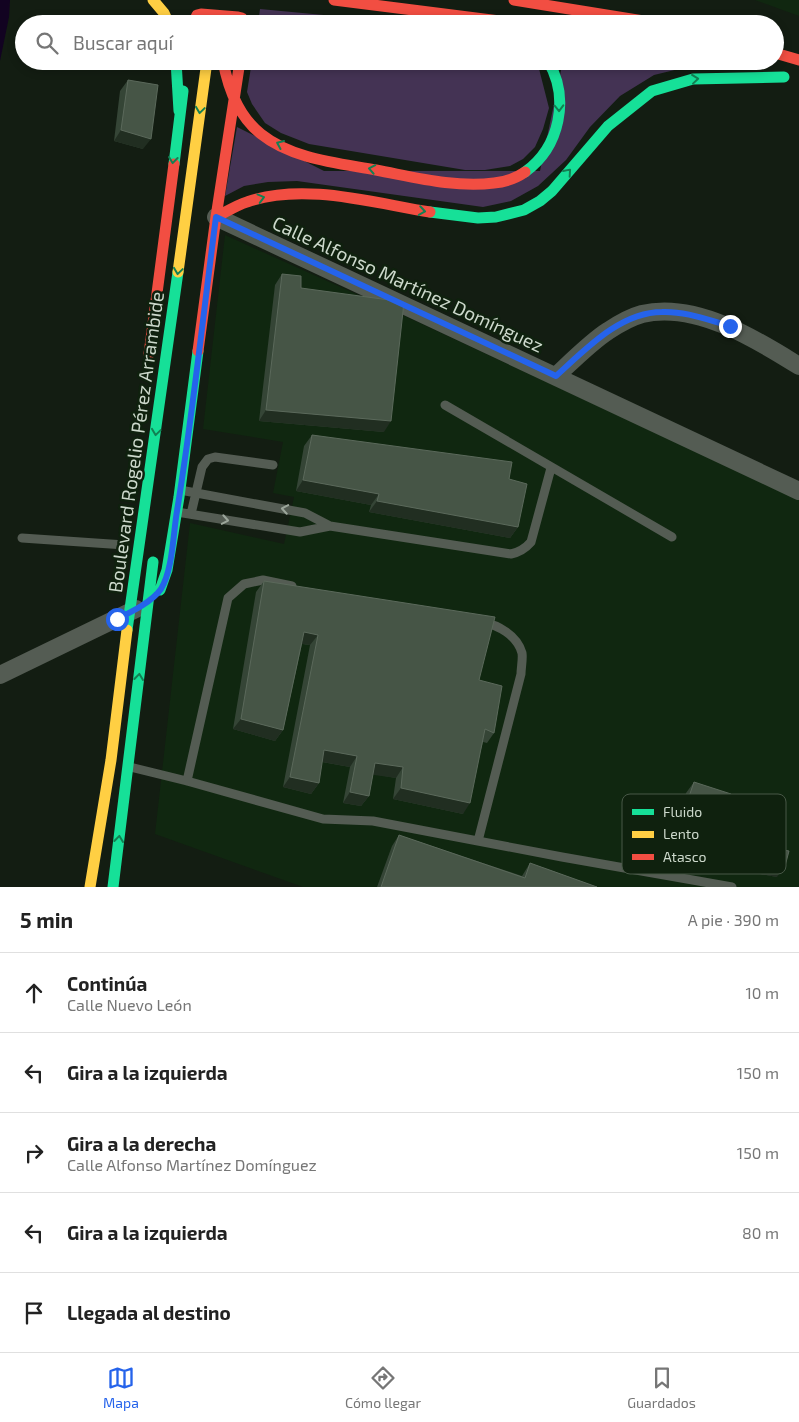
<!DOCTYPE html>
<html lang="es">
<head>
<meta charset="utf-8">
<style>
	body { margin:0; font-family:"Exo 2",sans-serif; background:#f2f2f2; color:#222 }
	.stop { position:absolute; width:15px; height:15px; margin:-11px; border:4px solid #2563eb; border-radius:50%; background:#fff }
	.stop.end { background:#2563eb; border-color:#fff; box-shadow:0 1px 5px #0008 }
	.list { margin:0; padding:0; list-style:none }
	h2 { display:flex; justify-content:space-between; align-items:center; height:65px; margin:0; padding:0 20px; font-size:21px }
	h2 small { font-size:16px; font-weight:400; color:#767676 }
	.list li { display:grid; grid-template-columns:32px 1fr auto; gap:15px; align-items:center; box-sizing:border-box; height:80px; padding:0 20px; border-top:1px solid #e0e0e0 }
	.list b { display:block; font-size:19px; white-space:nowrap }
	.list p { margin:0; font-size:16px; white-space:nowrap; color:#767676 }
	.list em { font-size:16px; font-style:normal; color:#767676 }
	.icon { flex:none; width:28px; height:28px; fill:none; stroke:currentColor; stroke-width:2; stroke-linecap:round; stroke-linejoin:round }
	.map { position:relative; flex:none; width:799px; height:887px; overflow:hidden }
	.search { position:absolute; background:#fff; box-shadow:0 2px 8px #0003; left:15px; right:15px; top:15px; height:55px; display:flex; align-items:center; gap:12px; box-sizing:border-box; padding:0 18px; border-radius:28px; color:#767676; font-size:19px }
	.sheet { height:465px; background:#fff }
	nav { display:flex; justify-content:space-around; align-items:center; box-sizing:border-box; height:70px; border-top:1px solid #e0e0e0; background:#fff; font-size:14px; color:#767676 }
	nav a { display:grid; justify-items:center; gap:2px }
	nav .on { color:#2563eb }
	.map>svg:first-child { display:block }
</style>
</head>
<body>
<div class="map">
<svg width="799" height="887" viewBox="0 0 799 887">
	<rect width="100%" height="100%" fill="#131d12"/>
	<path fill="#102710" d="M755 0H799V16Z
		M225 235 396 312 799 499V887H303L155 834 190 523 284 544 294 497 273 493 283 442 203 429Z"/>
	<path fill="#443354" d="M260 9 419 24H258Z
		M252 61H537L549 108 543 129 535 147 523 159 510 166 485 170H465L309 144 281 133 265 123 252 104 247 92Z
		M563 61H665L691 66 654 75 620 96 590 127 566 160 538 186 511 201 483 207 297 181 268 182 244 186 225 196 237 127 324 171H540Z"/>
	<path fill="#120321" d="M0 0H10L9 17 0 61Z"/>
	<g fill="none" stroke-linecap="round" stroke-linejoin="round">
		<path stroke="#545c53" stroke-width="9" d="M445 405 672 537
			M180 490 305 513 330 526 511 554C520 552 525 549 531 542L551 468
			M177 512 300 532 330 526
			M191 514 202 467 208 459 215 457 273 465
			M22 538 125 545
			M130 767 187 781 323 819 373 821 562 857 732 887
			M187 781 228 598 244 584 263 580 292 586
			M478 841 521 674C521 668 523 659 522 653 517 635 498 625 482 622"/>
		<path stroke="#545c53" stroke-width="18" d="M216 217 799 491
			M556 376C570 363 592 341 608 331 617 325 631 317 642 314 695 301 756 339 799 366
			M0 675 136 609"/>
		<path stroke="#16e098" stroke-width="11" d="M176 61 179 111
			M174 164 183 91
			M525 172C560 147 570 98 548 61
			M430 212 478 218 496 217 524 210 540 201 552 191 608 126 652 91 693 79 784 77
			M160 590 167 570 179 497 198 351
			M127 630 178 272
			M113 887 153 562"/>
		<path stroke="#ffcf43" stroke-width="11" d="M153 0 164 13 169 24
			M178 272 207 61
			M90 887 111 760 127 630"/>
		<path stroke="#f24e42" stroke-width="11" d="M334 0 524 24
			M514 0 662 24
			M193 24 197 15 201 14 238 17 242 18 244 24
			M775 53 799 60
			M223 61C228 88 238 116 261 134 292 159 338 163 376 170 414 177 455 188 494 183 505 182 515 179 525 172
			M216 217C226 212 237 205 247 202 304 182 373 203 430 212
			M198 351 216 217 240 61
			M149 354 174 164"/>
	</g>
	<path fill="#354536" d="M128 80 143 149 114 141 120 91Z
		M282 274 301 288 384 432 259 421 275 285Z
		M312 435 509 479 518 527 510 538 369 512 371 505 296 491 304 446Z
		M264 581 479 680 494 733 487 743 483 742 463 814 393 799 396 778 373 774 369 796 361 806 343 803 350 767 322 762 319 783 311 794 283 787 310 645 302 644 283 730 275 741 233 729 256 592Z
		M694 782 717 829 710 840 675 828 686 793Z
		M732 809 779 849 777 877 710 865 714 846 721 836 725 820Z
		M399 835 522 876 530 863 597 887H377L392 846Z"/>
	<path fill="#212e21" d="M121 130 151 139 143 149 114 141Z
		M266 410 391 421 384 432 259 421Z
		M303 480 379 494 371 505 296 491Z
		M377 501 518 527 510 538 369 512Z
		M304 632 318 635 310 645 297 643Z
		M241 719 283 730 275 741 233 729Z
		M324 750 357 756 350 767 317 761Z
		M375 763 403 767 396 778 367 774Z
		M290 777 319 783 311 794 283 787Z
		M401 788 470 803 463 814 393 799Z
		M350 792 369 796 361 806 343 803Z
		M682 817 717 829 710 840 675 828Z
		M718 854 785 866 777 877 710 865Z"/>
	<path fill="#465546" stroke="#5b695b" d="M128 80 158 85 151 139 121 130Z
		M282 274 301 276V288L404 302 391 421 266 410Z
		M312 435 512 462 509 479 527 484 518 527 377 501 379 494 303 480Z
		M264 581 495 617 479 680 502 686 494 733 485 729 470 803 401 788 403 767 375 763 369 796 350 792 357 756 324 750 319 783 290 777 318 635 304 632 283 730 241 719Z
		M694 782 731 794 717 829 682 817Z
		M732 809 785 822 779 849 789 851 785 866 718 854 722 836 726 837Z
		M399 835 525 878 530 863 597 887H381Z"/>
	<defs><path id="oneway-chevron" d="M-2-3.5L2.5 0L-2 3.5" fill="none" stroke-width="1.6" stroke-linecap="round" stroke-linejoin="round" transform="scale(1.25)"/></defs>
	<g stroke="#128053">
		<use href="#oneway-chevron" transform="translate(695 79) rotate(-6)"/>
		<use href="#oneway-chevron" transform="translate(559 108) rotate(89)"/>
		<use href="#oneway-chevron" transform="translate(200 110) rotate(98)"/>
		<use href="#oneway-chevron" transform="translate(280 144) rotate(-156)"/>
		<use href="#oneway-chevron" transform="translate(173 160) rotate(97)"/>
		<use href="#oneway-chevron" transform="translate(372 169) rotate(-169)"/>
		<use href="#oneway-chevron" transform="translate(568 172) rotate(-49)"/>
		<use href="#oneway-chevron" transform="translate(261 198) rotate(-15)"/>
		<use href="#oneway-chevron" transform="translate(422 211) rotate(9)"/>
		<use href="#oneway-chevron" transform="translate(178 271) rotate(98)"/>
		<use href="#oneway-chevron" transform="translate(156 432) rotate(98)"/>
		<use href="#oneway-chevron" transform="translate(139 677) rotate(-83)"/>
		<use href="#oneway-chevron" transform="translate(119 839) rotate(-83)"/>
	</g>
	<g stroke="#9ca69b">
		<use href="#oneway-chevron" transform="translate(285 509) rotate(-170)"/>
		<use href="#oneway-chevron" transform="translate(225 520) rotate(10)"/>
	</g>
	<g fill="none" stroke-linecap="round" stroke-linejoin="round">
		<path stroke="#2563eb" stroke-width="6" d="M117 619C131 612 152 602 161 589 173 569 173 534 177 511 193 414 203 315 216 217L556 376C585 350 620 312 662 312 685 311 708 320 730 326"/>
	</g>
	<g text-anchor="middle" stroke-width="5" stroke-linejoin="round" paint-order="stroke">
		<g font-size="19" fill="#ccd8cb" stroke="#0f210e">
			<text transform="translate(408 284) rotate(25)" y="7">Calle Alfonso Martínez Domínguez</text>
			<text transform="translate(136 442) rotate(-82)" y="7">Boulevard Rogelio Pérez Arrambide</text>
		</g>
	</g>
	<rect x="622" y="794" width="164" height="80" rx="8" fill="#0f210e" stroke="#485847" stroke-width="1"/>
	<rect x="632" y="809" width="22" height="6" fill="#16e098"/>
	<rect x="632" y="831" width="22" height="7" fill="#ffcf43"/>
	<rect x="632" y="854" width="22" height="6" fill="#f24e42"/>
	<g font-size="14" fill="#ccd8cb">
		<text x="663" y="817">Fluido</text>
		<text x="663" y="839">Lento</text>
		<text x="663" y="862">Atasco</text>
	</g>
</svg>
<div class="stop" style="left:117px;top:619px"></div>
<div class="stop end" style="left:730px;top:326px"></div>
<div class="search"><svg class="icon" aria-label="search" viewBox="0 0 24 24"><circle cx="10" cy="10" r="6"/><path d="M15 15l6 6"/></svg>Buscar aquí</div>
</div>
<section class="sheet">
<h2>5 min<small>A pie · 390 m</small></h2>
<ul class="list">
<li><svg class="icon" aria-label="ahead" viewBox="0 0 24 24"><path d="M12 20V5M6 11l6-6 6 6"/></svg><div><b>Continúa</b><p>Calle Nuevo León</p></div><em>10 m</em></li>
<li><svg class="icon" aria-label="left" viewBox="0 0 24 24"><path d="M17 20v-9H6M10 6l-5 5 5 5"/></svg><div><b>Gira a la izquierda</b></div><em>150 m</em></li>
<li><svg class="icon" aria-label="right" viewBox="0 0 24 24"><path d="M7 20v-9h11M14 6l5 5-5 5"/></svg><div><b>Gira a la derecha</b><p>Calle Alfonso Martínez Domínguez</p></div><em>150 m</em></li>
<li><svg class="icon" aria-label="left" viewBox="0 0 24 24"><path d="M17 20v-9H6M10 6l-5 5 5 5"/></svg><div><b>Gira a la izquierda</b></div><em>80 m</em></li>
<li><svg class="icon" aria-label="arrive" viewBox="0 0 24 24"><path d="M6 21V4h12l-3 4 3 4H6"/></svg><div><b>Llegada al destino</b></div></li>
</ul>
</section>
<nav>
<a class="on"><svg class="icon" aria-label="map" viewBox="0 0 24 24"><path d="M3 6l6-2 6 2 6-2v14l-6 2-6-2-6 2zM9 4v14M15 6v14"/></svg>Mapa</a>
<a><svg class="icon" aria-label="directions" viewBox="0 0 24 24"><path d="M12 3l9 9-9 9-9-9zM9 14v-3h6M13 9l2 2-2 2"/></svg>Cómo llegar</a>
<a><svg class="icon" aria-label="saved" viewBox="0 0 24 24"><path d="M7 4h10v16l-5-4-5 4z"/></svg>Guardados</a>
</nav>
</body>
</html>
